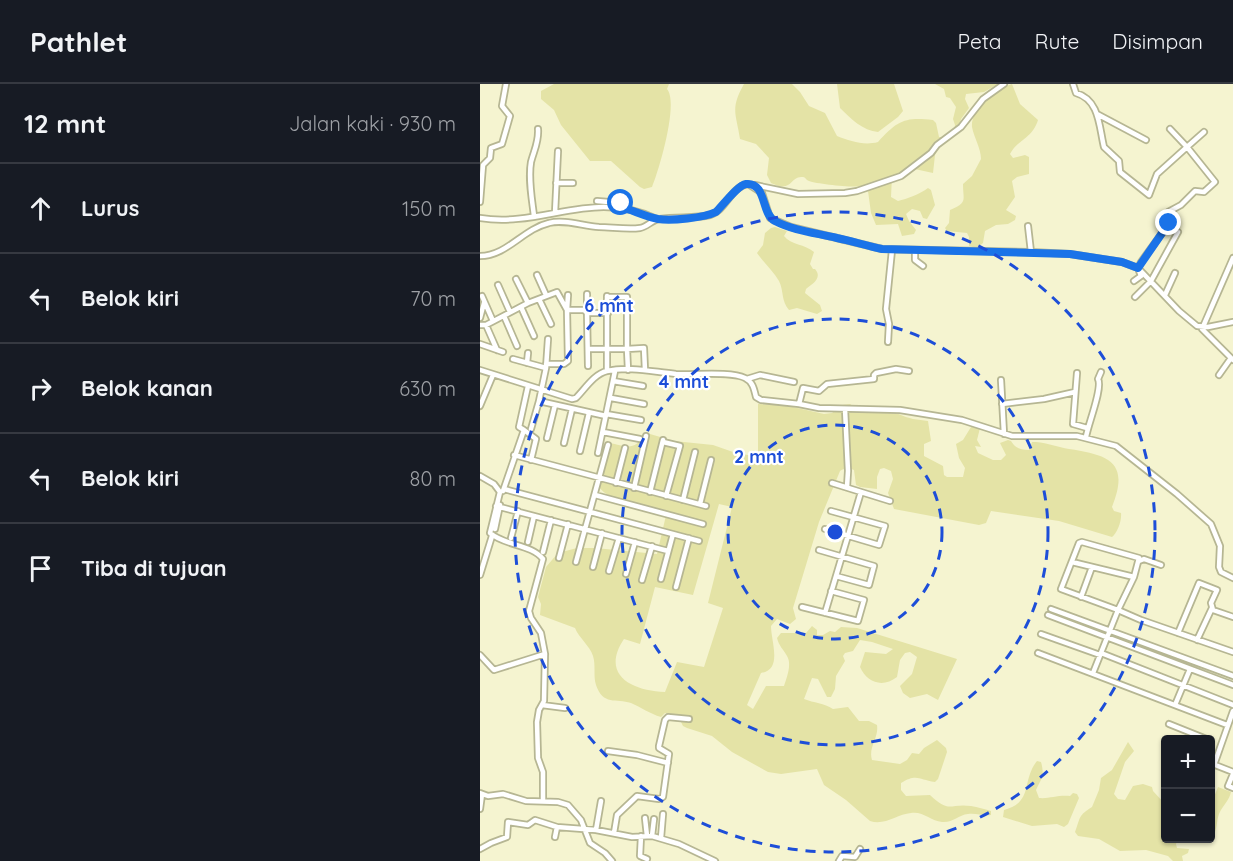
<!DOCTYPE html>
<html lang="id">
<head>
<meta charset="utf-8">
<style>
	body { margin:0; font-family:Quicksand,sans-serif; background:#242831; color:#f1f3f6 }
	.controls { position:absolute; right:18px; bottom:18px; display:grid; overflow:hidden; border-radius:6px; box-shadow:0 2px 4px #0004 }
	.controls button { width:54px; height:54px; display:grid; place-items:center; padding:0; border:0; border-bottom:2px solid #363941; background:#171b24; color:#f1f3f6; font:30px sans-serif }
	.stop { position:absolute; width:18px; height:18px; margin:-14px; border:4px solid #1a73e8; border-radius:50%; background:#fff }
	.stop.end { background:#1a73e8; border-color:#fff; box-shadow:0 2px 6px #0008 }
	.list { margin:0; padding:0; list-style:none }
	h2 { display:flex; justify-content:space-between; align-items:center; height:78px; margin:0; padding:0 24px; font-size:26px }
	h2 small { font-size:20px; font-weight:400; color:#9ea1a6 }
	.list li { display:grid; grid-template-columns:39px 1fr auto; gap:18px; align-items:center; box-sizing:border-box; height:90px; padding:0 24px; border-top:2px solid #363941 }
	.list b { display:block; font-size:22px; white-space:nowrap }
	.list em { font-size:20px; font-style:normal; color:#9ea1a6 }
	.icon { flex:none; width:33px; height:33px; fill:none; stroke:currentColor; stroke-width:2; stroke-linecap:round; stroke-linejoin:round }
	.map { position:relative; flex:none; width:753px; height:777px; overflow:hidden }
	header { display:flex; align-items:center; gap:36px; box-sizing:border-box; height:84px; padding:0 30px; background:#171b24; border-bottom:2px solid #363941 }
	header strong { font-size:28px }
	nav { display:flex; gap:33px; margin-inline-start:auto; font-size:21px }
	main { display:flex }
	aside { flex:1; background:#171b24 }
	.map>svg:first-child { display:block }
</style>
</head>
<body>
<header>
<strong>Pathlet</strong>
<nav><a>Peta</a><a>Rute</a><a>Disimpan</a></nav>
</header>
<main>
<aside>
<h2>12 mnt<small>Jalan kaki · 930 m</small></h2>
<ul class="list">
<li><svg class="icon" aria-label="ahead" viewBox="0 0 24 24"><path d="M12 20V5M6 11l6-6 6 6"/></svg><div><b>Lurus</b></div><em>150 m</em></li>
<li><svg class="icon" aria-label="left" viewBox="0 0 24 24"><path d="M17 20v-9H6M10 6l-5 5 5 5"/></svg><div><b>Belok kiri</b></div><em>70 m</em></li>
<li><svg class="icon" aria-label="right" viewBox="0 0 24 24"><path d="M7 20v-9h11M14 6l5 5-5 5"/></svg><div><b>Belok kanan</b></div><em>630 m</em></li>
<li><svg class="icon" aria-label="left" viewBox="0 0 24 24"><path d="M17 20v-9H6M10 6l-5 5 5 5"/></svg><div><b>Belok kiri</b></div><em>80 m</em></li>
<li><svg class="icon" aria-label="arrive" viewBox="0 0 24 24"><path d="M6 21V4h12l-3 4 3 4H6"/></svg><div><b>Tiba di tujuan</b></div></li>
</ul>
</aside>
<div class="map">
<svg width="753" height="777" viewBox="0 0 753 777">
	<rect width="100%" height="100%" fill="#f5f4d0"/>
	<path fill="#e4e3a6" fill-rule="evenodd" d="M74 0H189L187 5C199 19 179 86 172 103L164 105 160 103 131 77H110L81 41 74 26 61 15V7Z
		M264 0H312L320 8 329 22 345 29 357 52C370 57 384 62 398 58 418 36 425 33 453 36L456 39 459 53H464L455 71 453 89 430 84 412 92 411 113 418 117C427 115 440 110 448 104L451 106 455 121 447 135 443 134 440 127 432 125 426 130 429 137 436 146 434 150 422 152 418 140 396 141 391 129 388 107 381 102C374 104 337 100 329 97 324 95 327 93 321 93 309 94 312 109 291 99L287 91 289 74 276 60 260 55C256 29 250 25 264 0Z
		M357 0H414L423 27 418 33 398 48C383 47 370 34 360 24Z
		M455 0H518L504 8 486 10 485 15 489 24 481 35 480 41 474 46 475 41 473 35 476 23 470 14 466 13 464 5Z
		M532 0 540 20 558 36C552 55 538 55 530 70L533 74 545 71 549 73V90L537 93 532 97 535 113 526 126 536 132 535 136 528 140 516 141 505 147 503 159 497 164 489 162V153L487 149 467 147 465 144 469 139 470 126C488 118 483 117 483 100L492 92 501 75C501 64 494 54 492 43 490 26 517 4 532 0Z
		M295 143 307 147 304 152C311 161 325 160 334 168L330 180 333 185H335C343 194 332 200 326 205L325 209 340 221 342 227 337 230 317 224 309 226C301 217 304 207 299 197 293 187 284 179 277 169L283 161 285 149 291 144Z
		M278 320 304 321 344 330 352 329 362 321 370 320 380 327C408 318 408 329 433 335 438 336 443 336 448 337L451 357 444 360V372L463 382 464 391 467 393H483L485 384 479 374 476 360 483 356 491 343 500 344 497 356 501 363 495 362 498 369 513 376H521L526 371 520 359 528 356 531 357C535 364 540 366 549 366L552 358H556C568 359 578 363 589 365 629 371 650 378 632 423L634 427 641 429C642 437 637 449 632 453L579 437 511 427 506 439 499 441 414 425 408 409 413 395 411 387 404 384 400 385 397 393V405L380 403 376 401 374 386C368 384 365 384 360 387L339 438 313 524 316 535 310 540 297 535 291 542C291 557 303 586 281 589L267 621 273 625 286 602H304C307 593 312 580 307 572 303 565 299 562 297 554L301 549H326L332 542 337 546V551H343L350 547 355 548 361 543 377 544 477 575 458 616 447 610 430 614 423 609 420 602 432 590 437 573 430 568 425 569 420 576 417 593C403 604 387 599 380 583L385 568 406 570 413 565 392 558 380 556 373 567 365 569 363 572 365 577 356 592 355 605 351 613H347L338 595 332 594 324 615C334 619 344 619 353 625L368 623 379 637H389L397 641C399 654 388 663 392 676L420 680 427 676 432 669 439 670 444 664 457 656 466 664 467 668 458 695 455 698C439 696 437 689 421 699V706L426 712 450 711C470 730 469 719 491 722 498 723 504 725 511 727V731C503 732 496 729 488 730 478 731 473 739 462 738 451 737 443 727 431 729 417 730 405 742 390 737L366 716 344 701 337 685 301 690 288 688 252 668 232 652 207 644 203 642 198 632 185 629 181 633C170 630 161 623 151 619 136 614 123 622 116 601 113 592 116 581 113 572 110 562 99 554 95 544L60 531 61 520 58 513 66 483 78 469 97 464H115L177 470 187 427C165 422 127 421 116 398L129 359C147 362 154 368 165 350H170L194 357 233 361 253 368 278 373ZM239 420 252 423 228 519 243 524 224 583 197 578 185 608C152 607 120 591 144 555L160 560 175 503 213 511Z
		M648 658 654 667 645 678 634 710 638 715 645 716 653 702 663 700 672 703 673 707 685 720 686 754 698 755 696 760 697 764 709 765 708 769 702 772 703 777H693L688 772 666 766 640 767 619 755 598 752 595 748C601 732 598 732 612 723L619 706 621 694 632 686Z
		M557 677 561 678C565 692 561 695 556 706L559 714C569 715 577 711 590 712L593 709 597 710 599 714 588 740 584 743 577 740 552 742 523 733 524 726C554 718 541 697 557 677Z
		M738 703 751 708C749 717 743 721 739 730 736 738 738 745 732 753L731 720Z"/>
	<g fill="none" stroke-linecap="round" stroke-linejoin="round">
		<g stroke="#b6b693" stroke-width="8">
			<path id="minor" d="M593 0 596 9C620 16 619 43 624 63L639 77 640 88 669 111 677 90 707 63 735 98 724 108 715 107 701 121 688 128V141L661 178 658 184 661 192 654 197
				M617 30 666 56
				M690 45 707 63 724 48
				M76 99H93
				M275 101 318 110 365 109 377 107 421 92 451 69 457 61 481 43 503 15 524 0
				M117 117 141 119V123
				M0 118 3 81 10 74 11 64 22 60 30 32 22 22 26 0
				M75 129 78 67
				M54 132C52 115 48 95 51 78 54 66 59 58 58 45
				M0 134C64 144 112 104 177 135
				M548 142 551 168
				M435 166V176L443 182
				M0 172C27 172 43 145 69 139 84 135 103 142 119 143 131 143 147 146 160 144 167 143 173 135 180 135 197 132 214 135 230 131 246 127 251 102 268 100L282 109 290 134 311 143 402 165 551 168 590 170 642 178 658 184 699 227 717 242 728 243 753 238
				M753 174 722 245 753 276
				M57 191 66 211
				M36 195 48 219
				M18 201 30 228
				M107 210V229H128
				M88 211 87 226H104L107 229 108 282
				M685 211 695 189
				M2 212 13 237
				M127 212V287
				M127 213H147V265L164 264 165 286
				M655 213 671 197 698 148
				M59 215 71 240
				M41 223 54 252
				M24 232 37 262
				M0 234 4 219
				M0 241H6L48 219 77 208 87 226 88 277 84 280H66
				M6 241 17 266
				M68 255 66 284 59 317 126 332
				M408 258 409 240 406 225 412 166
				M0 260 23 268
				M108 265H147L148 286
				M33 275 66 284
				M47 279 48 269
				M0 286 92 315 96 314C105 305 114 290 127 287 150 282 173 288 196 290 213 291 251 287 265 294 273 298 274 305 276 313L281 316 319 320 323 304 339 307 347 300 394 295V291L396 289 416 285 429 287
				M597 289 593 340 607 344
				M739 291 751 274
				M267 295 280 291 314 298
				M521 296 524 350
				M133 297 163 302
				M131 314 164 320
				M319 320 339 324 420 326 482 336 532 352H597L636 362 697 410 731 440 740 462 739 483 741 488 753 494
				M522 320 564 315 595 308
				M0 322 13 291
				M365 325 368 387 367 403
				M126 330 161 336
				M51 345 59 317
				M44 346 56 355 51 376
				M123 348 160 355
				M606 353C608 340 623 304 618 295L621 288
				M67 354 75 321
				M183 358 200 362 186 412
				M84 359 92 325
				M100 367 109 329
				M118 369 135 287
				M34 371 226 422
				M0 392 14 400 20 408 10 449C25 462 51 460 63 475L49 527 51 534 61 549 65 570 64 617 59 626 57 638 58 674 63 688V717
				M136 399 145 364
				M352 399 410 417
				M154 404 166 352
				M24 405 219 457
				M23 407 44 346 39 343 48 302
				M170 408 183 356
				M115 411 223 440
				M203 416 215 368
				M220 420 231 376
				M16 422 188 467
				M15 445 20 421
				M345 445 399 461 405 442 351 427
				M31 454 38 427
				M48 458 54 432
				M339 466 394 482 389 501 356 492
				M63 468 71 436
				M79 474 88 440
				M659 477 664 475 681 481
				M96 478 128 361
				M592 478 654 493
				M113 483 122 449
				M129 487 139 454
				M146 490 155 458
				M0 491 12 452
				M181 495 193 450
				M162 496 172 462
				M196 503 209 454
				M601 513 612 483
				M322 523 378 537 384 516 351 507
				M571 525 753 592
				M345 529 381 408
				M568 531 753 601
				M698 549 719 499 737 506 731 519 733 526 753 533
				M561 550 620 571
				M717 556 732 524
				M558 569 747 641
				M621 569 753 621
				M0 571 14 586 65 570
				M613 589 638 526 581 505 599 459 602 458 659 474 654 493 638 526 661 536 753 568
				M62 621 85 624
				M695 621 710 585
				M689 640 729 656
				M128 667 157 671 188 679
				M730 679 753 688
				M734 681 753 627
				M753 690 748 702 753 704
				M0 709 8 712 23 710 46 717 78 718 88 721 101 736 110 759 125 769 132 777
				M0 725 2 710
				M165 734 167 752
				M116 746 121 717
				M134 749 137 731 157 712 179 715 183 713 189 670 179 664V662L185 636 188 633 209 635
				M161 752 160 772 167 775
				M172 752 174 735
				M75 753 77 743 116 746 152 753 172 752 199 760 235 777
				M181 754 183 730
				M0 765 11 759 27 753 28 738 48 741 55 736 77 743
				M359 777 362 772 375 773 380 765"/>
		</g>
		<use href="#minor" stroke="#fff" stroke-width="4.5"/>
	</g>
	<g fill="none" stroke-linecap="round" stroke-linejoin="round">
		<path stroke="#1a73e8" stroke-width="8" d="M141 119V123C152 126 167 133 178 135 191 137 224 134 236 128 242 122 258 101 266 100 287 98 281 131 295 137 314 147 337 149 357 154 372 157 387 162 402 165L590 170 642 178 658 184 689 139"/>
	</g>
	<g fill="none" stroke="#1d4ed8" stroke-width="3" stroke-dasharray="10 8">
		<circle cx="355" cy="448" r="107"/>
		<circle cx="355" cy="448" r="213"/>
		<circle cx="355" cy="448" r="320"/>
	</g>
	<circle cx="355" cy="448" r="9" fill="#1d4ed8" stroke="#fff" stroke-width="3"/>
	<g font-size="18" text-anchor="middle" font-weight="bold" fill="#1d4ed8" stroke="#fff" stroke-width="4.5" stroke-linejoin="round" paint-order="stroke">
		<text x="129" y="228">6 mnt</text>
		<text x="204" y="304">4 mnt</text>
		<text x="279" y="379">2 mnt</text>
	</g>
</svg>
<div class="controls">
<button>+</button>
<button>−</button>
</div>
<div class="stop" style="left:141px;top:119px"></div>
<div class="stop end" style="left:689px;top:139px"></div>
</div>
</main>
</body>
</html>
